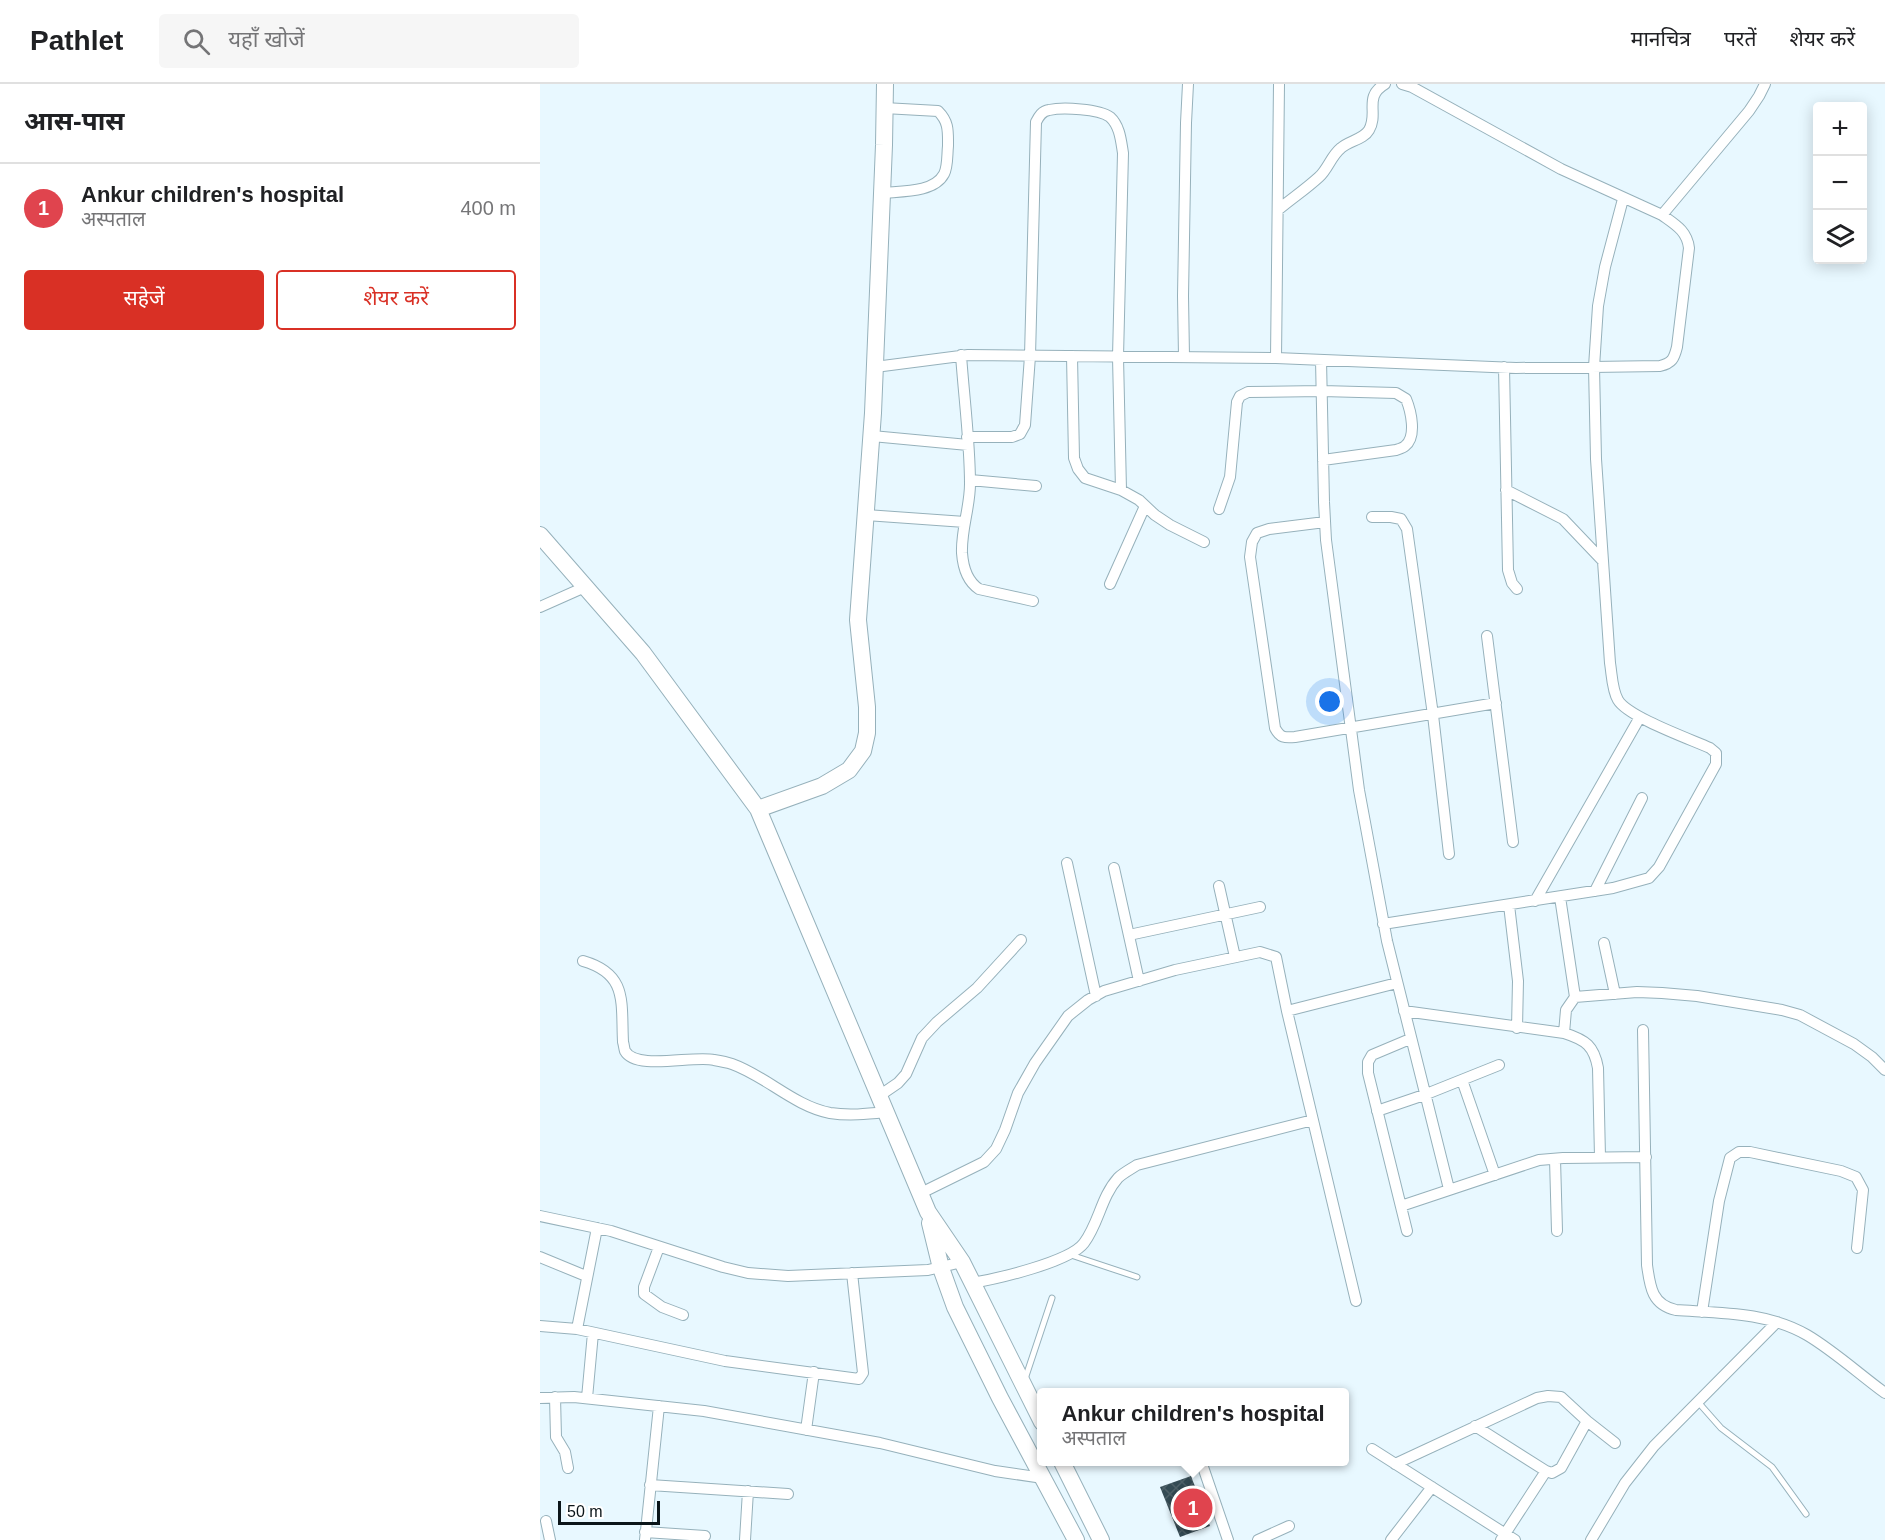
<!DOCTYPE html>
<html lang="hi">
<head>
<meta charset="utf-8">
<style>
	body { margin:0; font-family:Arial,"Noto Sans Devanagari",sans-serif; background:#f6f6f6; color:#202124 }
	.controls { position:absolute; right:18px; top:18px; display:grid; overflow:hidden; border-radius:6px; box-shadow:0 3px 15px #0003 }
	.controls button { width:54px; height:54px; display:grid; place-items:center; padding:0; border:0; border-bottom:2px solid #e0e0e0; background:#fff; color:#202124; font:30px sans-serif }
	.scale { position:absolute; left:18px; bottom:15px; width:102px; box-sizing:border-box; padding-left:6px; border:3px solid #0b1519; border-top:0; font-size:16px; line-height:21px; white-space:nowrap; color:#0b1519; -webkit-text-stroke:4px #fff; paint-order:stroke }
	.you { position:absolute; left:790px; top:618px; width:21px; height:21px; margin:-15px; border:4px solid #fff; border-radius:50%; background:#1a73e8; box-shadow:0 0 0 9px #1a73e833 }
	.badge { display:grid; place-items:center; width:39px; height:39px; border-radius:50%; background:#d93025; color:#fff; font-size:20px; font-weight:700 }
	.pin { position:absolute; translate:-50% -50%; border:3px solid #fff; box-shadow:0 2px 6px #0006 }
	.popup { position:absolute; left:497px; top:1304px; width:312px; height:78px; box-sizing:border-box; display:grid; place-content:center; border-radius:6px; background:#fff; filter:drop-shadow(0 2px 4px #0005); font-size:20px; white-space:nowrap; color:#757577 }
	.popup b { font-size:22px; color:#202124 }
	.popup::after { content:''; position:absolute; left:50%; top:100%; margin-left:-12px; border:12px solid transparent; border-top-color:#fff }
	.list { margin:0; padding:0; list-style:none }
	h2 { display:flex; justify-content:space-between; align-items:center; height:78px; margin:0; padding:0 24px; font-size:26px }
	h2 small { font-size:20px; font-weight:400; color:#757577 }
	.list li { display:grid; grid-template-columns:39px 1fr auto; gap:18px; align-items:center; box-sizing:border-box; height:90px; padding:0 24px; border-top:2px solid #e0e0e0 }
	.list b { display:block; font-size:22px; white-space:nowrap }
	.list p { margin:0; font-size:20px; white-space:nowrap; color:#757577 }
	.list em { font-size:20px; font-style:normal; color:#757577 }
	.actions { display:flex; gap:12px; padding:18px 24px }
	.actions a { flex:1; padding:14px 0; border:2px solid #d93025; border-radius:6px; text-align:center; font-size:21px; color:#d93025 }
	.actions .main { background:#d93025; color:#fff }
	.icon { flex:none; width:33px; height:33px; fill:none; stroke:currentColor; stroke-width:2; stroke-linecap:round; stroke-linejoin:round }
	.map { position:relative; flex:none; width:1345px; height:1456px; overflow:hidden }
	header { display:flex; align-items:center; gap:36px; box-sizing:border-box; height:84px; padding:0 30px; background:#fff; border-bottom:2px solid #e0e0e0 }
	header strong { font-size:28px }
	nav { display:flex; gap:33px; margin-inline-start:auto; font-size:21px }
	.search { width:420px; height:54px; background:#f6f6f6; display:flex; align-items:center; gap:15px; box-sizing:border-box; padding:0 21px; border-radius:6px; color:#757577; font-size:22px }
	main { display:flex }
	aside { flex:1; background:#fff }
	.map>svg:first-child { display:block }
</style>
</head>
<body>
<header>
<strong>Pathlet</strong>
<div class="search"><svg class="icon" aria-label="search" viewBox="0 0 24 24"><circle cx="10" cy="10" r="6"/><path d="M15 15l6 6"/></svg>यहाँ खोजें</div>
<nav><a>मानचित्र</a><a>परतें</a><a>शेयर करें</a></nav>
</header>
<main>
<aside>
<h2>आस-पास<small></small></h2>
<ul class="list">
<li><span class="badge" style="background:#e0444e">1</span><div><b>Ankur children's hospital</b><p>अस्पताल</p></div><em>400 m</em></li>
</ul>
<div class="actions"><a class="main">सहेजें</a><a>शेयर करें</a></div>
</aside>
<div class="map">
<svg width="1345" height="1456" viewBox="0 0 1345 1456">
	<defs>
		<pattern id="building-cross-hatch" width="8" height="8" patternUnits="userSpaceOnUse" patternTransform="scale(1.5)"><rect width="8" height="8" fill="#344b54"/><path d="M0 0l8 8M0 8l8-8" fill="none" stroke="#4e6168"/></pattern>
	</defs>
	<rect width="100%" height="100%" fill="#e8f8ff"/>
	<path fill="url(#building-cross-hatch)" d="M651 1392 670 1442 640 1453 620 1403Z"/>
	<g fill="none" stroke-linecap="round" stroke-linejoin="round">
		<g stroke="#96b1bb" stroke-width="7">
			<path id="lane" d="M531 1171 597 1193
				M485 1295 512 1214
				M1158 1318 1181 1344 1232 1383 1266 1430"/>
		</g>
		<g stroke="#96b1bb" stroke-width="12">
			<path id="street" d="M862 0 872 3 1021 85 1122 131 1209 27 1219 12 1225 0
				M342 109C361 107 394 109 404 90 408 82 407 71 408 62 408 47 409 38 398 27L344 24
				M738 126C751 115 766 105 779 93 788 85 791 72 801 64 809 57 824 55 829 46 839 29 823 13 845 0
				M421 271C424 314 430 358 430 400 430 423 421 446 422 469 423 483 427 497 439 505L493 517
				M532 272 534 374 538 385 545 394 581 406 599 416 615 431 630 441 664 458
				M644 273 643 212 646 39 648 0
				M736 274 739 0
				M781 276 784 418 786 456 819 706 847 857 909 1105
				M335 283 428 271 736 274 976 284 1120 282C1132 279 1134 275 1137 263L1149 164C1147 147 1136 141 1122 131
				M964 283 968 486 972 499 977 505
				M332 352 428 361
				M427 353H472L480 350 485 341 490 272 496 38C499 32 502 27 509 26 523 23 559 25 570 33 580 42 581 57 583 69L578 273 581 406
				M430 396 496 402
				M966 406 1023 435 1063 477
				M679 425 690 393 697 318 700 312 708 308 782 307 856 309 866 315C871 327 877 353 865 362 863 364 859 365 856 366L783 376
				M326 431 425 438
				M832 433H851L861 435 867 445 893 631 909 770
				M785 438 729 445 717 449 712 458 710 473 735 644C740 654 745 654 755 653L956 619
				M570 500 605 422
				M0 523 45 503
				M947 552 973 758
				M527 779 556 912
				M574 784 599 897
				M679 802 695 873
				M1055 807 1102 714
				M1020 813 1035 913
				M995 817 1100 633
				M969 821 978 897 977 944
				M843 840 1073 804 1109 794 1119 783 1176 680V669L1170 664C1150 655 1088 633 1078 616 1072 606 1072 591 1070 579L1056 375 1054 283 1058 222 1065 183 1083 115
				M589 851 720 823
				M1064 859 1075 910
				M43 877C88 890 81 918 83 958 84 961 84 964 85 967 96 987 154 971 174 976 180 977 186 978 192 980 226 992 254 1022 290 1029 309 1032 327 1030 345 1028
				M747 927 857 899
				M864 927 1024 949C1046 956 1054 962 1058 984L1060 1073
				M1103 946 1107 1181C1110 1203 1112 1221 1136 1226 1179 1229 1228 1228 1267 1251 1294 1267 1319 1290 1345 1309
				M1024 949 1026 926 1035 913 1097 908 1122 909 1157 912 1242 926 1260 931 1314 960 1332 973 1345 986
				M922 996 955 1091
				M339 1012 358 999 366 990 382 954 397 938 437 904 481 856
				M837 1027 884 1011 959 981
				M1015 1075 1017 1147
				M379 1110 444 1078 456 1065 465 1046 478 1009 495 979 528 932 548 916 564 907 635 886 720 868 736 873 747 927 816 1217
				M861 1122 999 1076 1023 1074 1106 1073
				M0 1132 71 1147 183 1183 208 1189 248 1192 388 1186 422 1178
				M867 1147 828 989V978L832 971 870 955
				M119 1163 104 1203V1210L122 1223 143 1231
				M0 1173 46 1192
				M432 1199C456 1195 530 1178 544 1159 559 1139 561 1113 578 1094 583 1089 591 1085 597 1081L773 1036
				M1162 1228 1179 1117 1190 1074 1199 1068H1210L1301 1087 1316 1093 1323 1106 1317 1164
				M0 1242 37 1245 185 1277 319 1295 323 1289 312 1189
				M37 1245 57 1144
				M15 1313 16 1353 25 1368 28 1384
				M0 1314 34 1313 164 1327 340 1359 455 1387 503 1394
				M47 1314 53 1249
				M935 1342 1006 1387 1012 1389 1021 1384 1047 1337
				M266 1346 274 1288
				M832 1365 975 1456
				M662 1380 688 1456
				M855 1380 997 1314 1008 1312 1021 1313 1047 1337 1075 1359
				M110 1401 248 1410
				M6 1437 10 1456
				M105 1448 165 1452
				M105 1456 119 1322
				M205 1456 208 1407
				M718 1456 749 1442
				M851 1456 892 1403
				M961 1456 1006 1387
				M1051 1456 1085 1399 1114 1362 1237 1238"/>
		</g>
		<g stroke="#96b1bb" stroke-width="18">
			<path id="secondary" d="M0 451 103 569 218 725 388 1128 422 1178 502 1338
				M218 725 282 702 309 686 323 667 327 649V623L318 536 333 329 344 61 345 0
				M390 1139 401 1184 415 1223 460 1314 536 1456
				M522 1378 561 1456"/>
		</g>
		<use href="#lane" stroke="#fff" stroke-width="5"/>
		<use href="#street" stroke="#fff" stroke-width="10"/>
		<use href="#secondary" stroke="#fff" stroke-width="16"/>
	</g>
</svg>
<div class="controls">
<button>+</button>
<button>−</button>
<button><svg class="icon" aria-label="layers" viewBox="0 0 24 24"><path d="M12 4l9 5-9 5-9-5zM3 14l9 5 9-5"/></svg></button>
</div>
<div class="scale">50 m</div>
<div class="you"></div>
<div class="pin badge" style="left:653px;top:1424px;background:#e0444e">1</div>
<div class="popup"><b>Ankur children's hospital</b>अस्पताल</div>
</div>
</main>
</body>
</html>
